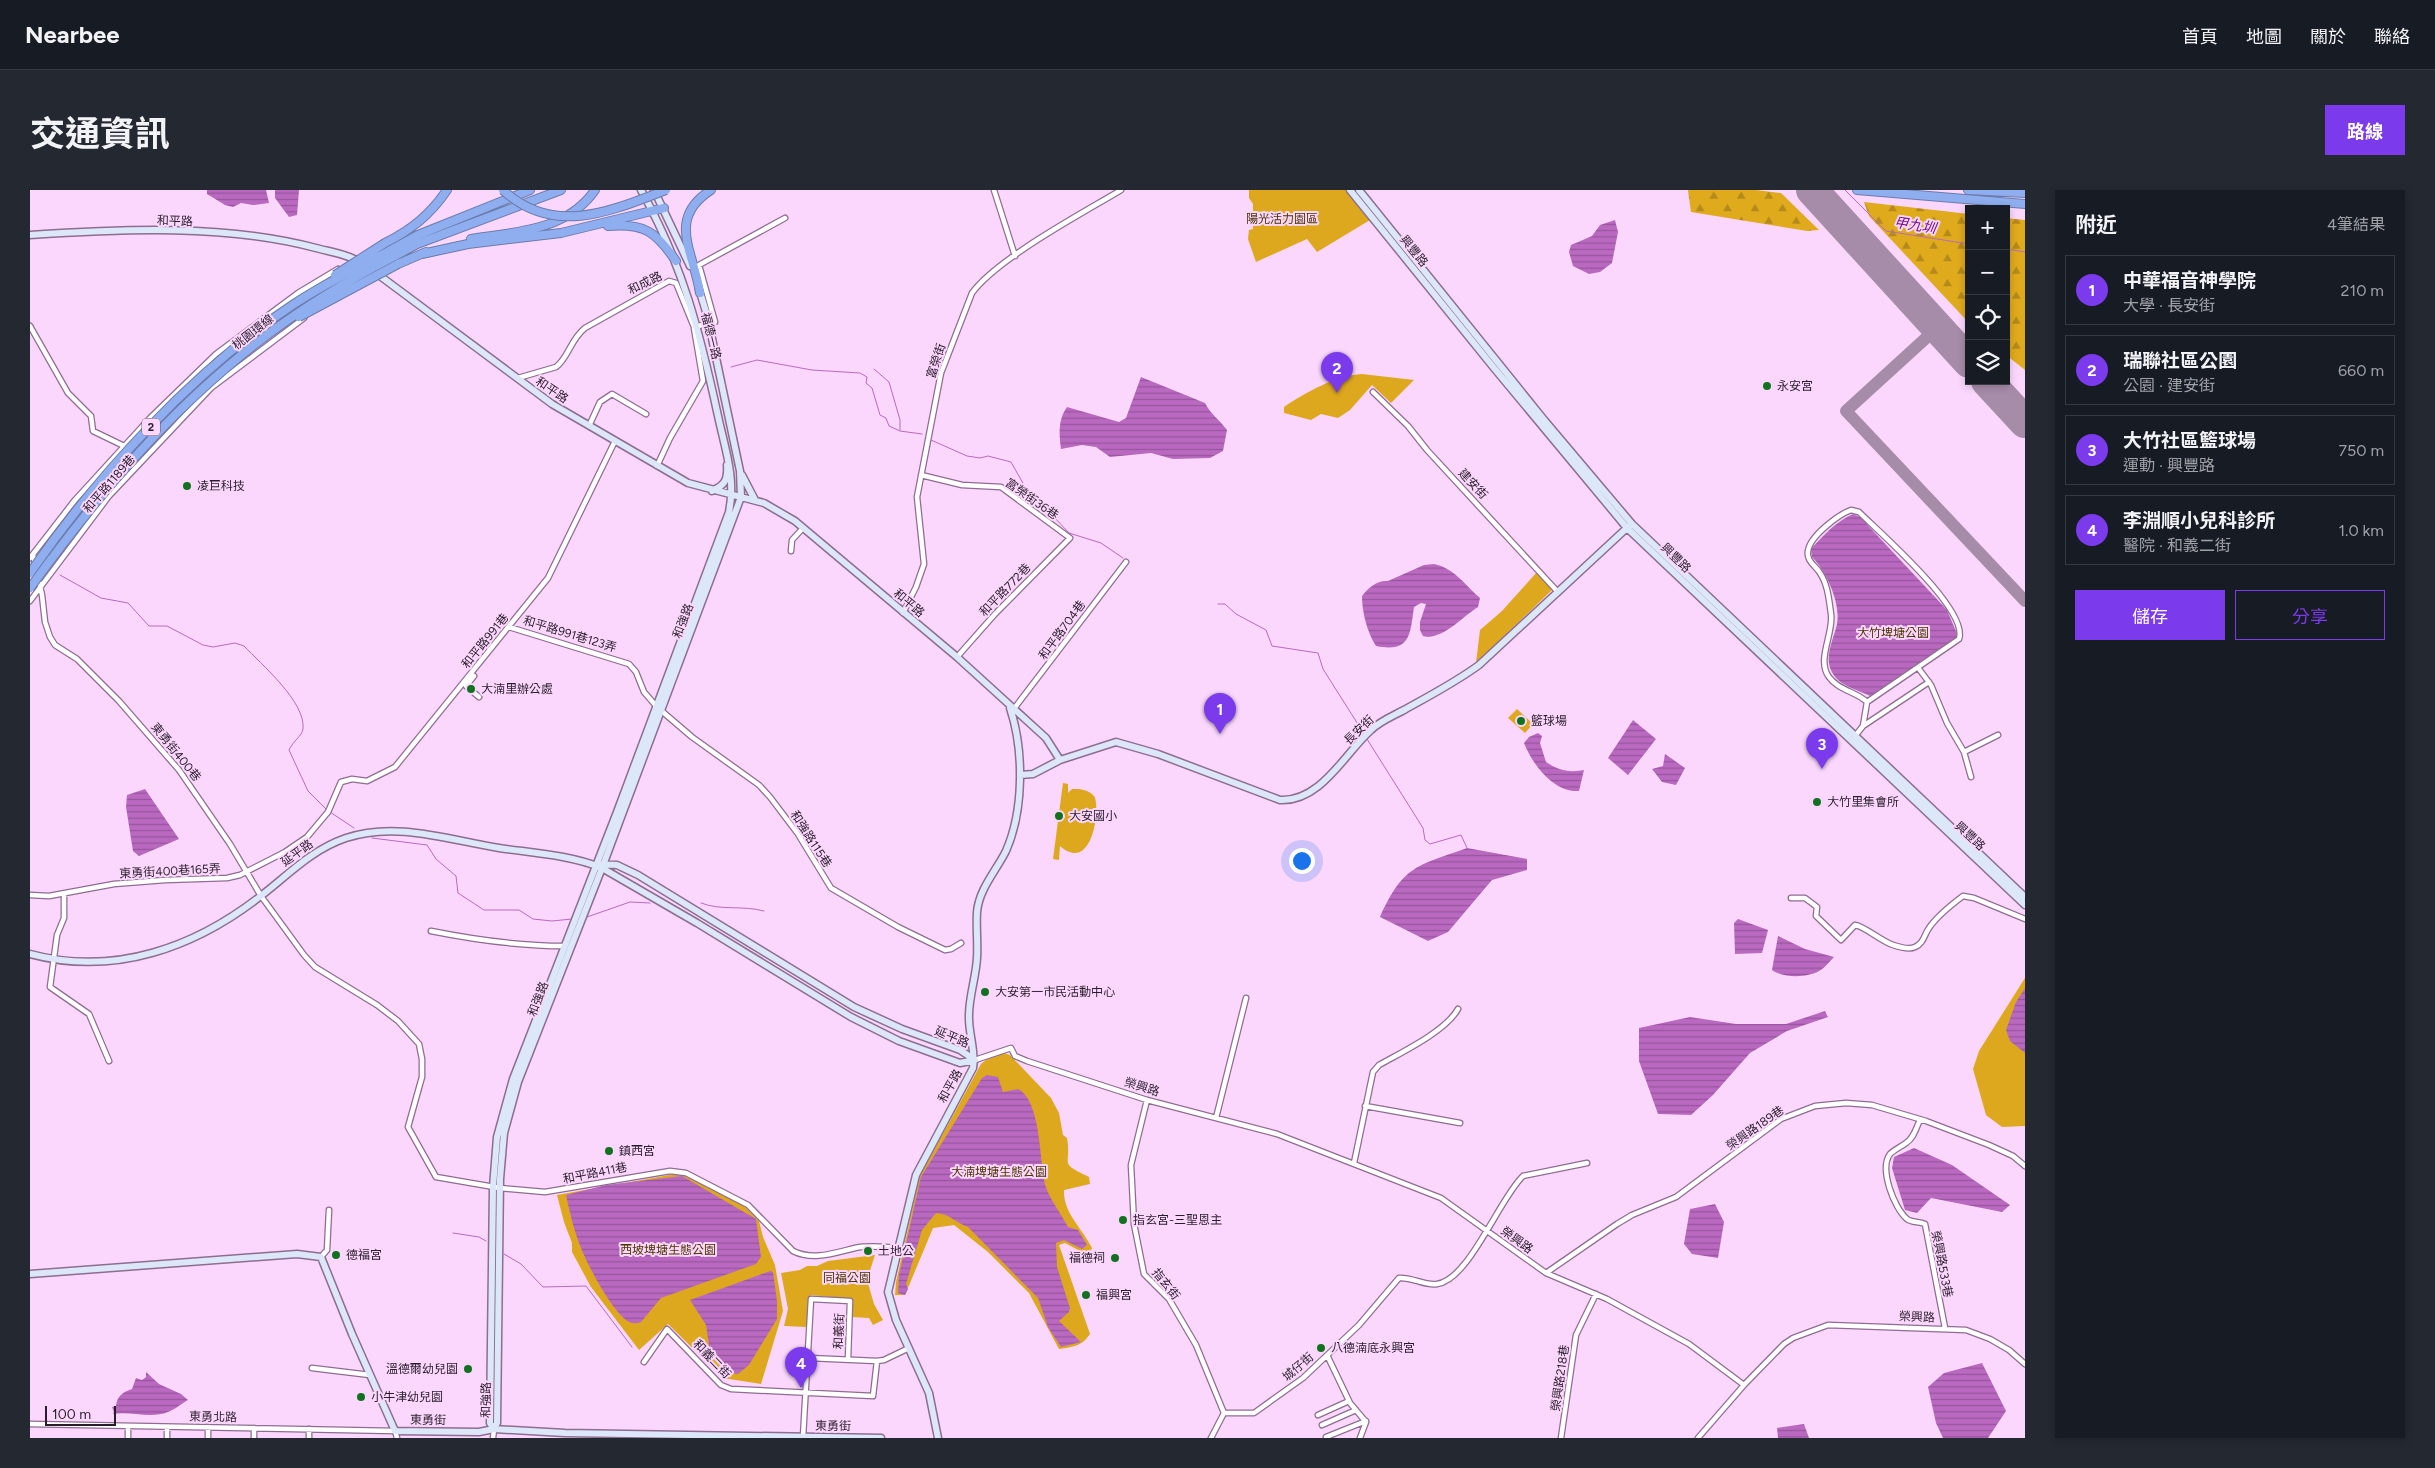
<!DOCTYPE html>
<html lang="zh-TW">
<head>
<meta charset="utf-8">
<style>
	body { margin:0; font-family:Figtree,"Noto Sans TC",sans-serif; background:#242831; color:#f1f3f6 }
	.controls { position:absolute; right:15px; top:15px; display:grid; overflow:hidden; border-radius:0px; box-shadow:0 2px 8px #0003 }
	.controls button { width:45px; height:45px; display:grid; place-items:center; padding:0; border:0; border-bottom:1px solid #363941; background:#171b24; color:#f1f3f6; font:25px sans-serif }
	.scale { position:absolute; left:15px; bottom:12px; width:71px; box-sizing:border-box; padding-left:5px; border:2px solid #2a1d2b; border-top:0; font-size:14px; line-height:18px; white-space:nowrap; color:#2a1d2b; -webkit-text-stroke:4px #fbd7fd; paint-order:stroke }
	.you { position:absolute; left:1271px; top:670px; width:18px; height:18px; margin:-12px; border:4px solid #fff; border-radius:50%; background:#1a73e8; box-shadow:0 0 0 8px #1a73e833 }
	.badge { display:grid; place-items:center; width:32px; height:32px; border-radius:50%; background:#7c3aed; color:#fff; font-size:16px; font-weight:700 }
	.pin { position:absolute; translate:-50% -41px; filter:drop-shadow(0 1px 2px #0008) }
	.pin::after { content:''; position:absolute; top:26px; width:18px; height:15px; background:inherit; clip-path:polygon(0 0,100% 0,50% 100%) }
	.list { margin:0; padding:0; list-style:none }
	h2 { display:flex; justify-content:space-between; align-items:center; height:65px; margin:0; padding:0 20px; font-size:21px }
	h2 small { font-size:16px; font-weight:400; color:#9ea1a6 }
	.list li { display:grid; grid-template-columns:32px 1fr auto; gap:15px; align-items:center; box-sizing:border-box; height:70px; margin:0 10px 10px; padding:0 10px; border:1px solid #363941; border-radius:0px }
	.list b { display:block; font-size:19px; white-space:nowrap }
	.list p { margin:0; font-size:16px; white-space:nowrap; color:#9ea1a6 }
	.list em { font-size:16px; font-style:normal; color:#9ea1a6 }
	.actions { display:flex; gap:10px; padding:15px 20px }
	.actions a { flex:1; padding:11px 0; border:1px solid #7c3aed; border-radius:0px; text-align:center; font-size:18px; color:#7c3aed }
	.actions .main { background:#7c3aed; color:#fff }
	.icon { flex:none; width:28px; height:28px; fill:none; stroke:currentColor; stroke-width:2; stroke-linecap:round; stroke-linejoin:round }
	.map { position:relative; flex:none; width:1995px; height:1248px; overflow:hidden; border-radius:0px }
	header { display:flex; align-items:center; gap:30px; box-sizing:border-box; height:70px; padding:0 25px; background:#171b24; border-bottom:1px solid #363941 }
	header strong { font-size:24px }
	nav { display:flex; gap:28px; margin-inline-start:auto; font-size:18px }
	.intro { display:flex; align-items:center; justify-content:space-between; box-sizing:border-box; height:120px; padding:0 30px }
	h1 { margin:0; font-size:35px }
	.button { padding:12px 22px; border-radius:0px; background:#7c3aed; color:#fff; font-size:18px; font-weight:700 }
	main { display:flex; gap:30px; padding:0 30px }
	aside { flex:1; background:#171b24; border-radius:0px; box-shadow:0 2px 8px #0003 }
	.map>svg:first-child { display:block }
</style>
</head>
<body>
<header>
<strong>Nearbee</strong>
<nav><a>首頁</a><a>地圖</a><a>關於</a><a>聯絡</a></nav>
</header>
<div class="intro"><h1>交通資訊</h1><a class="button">路線</a></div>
<main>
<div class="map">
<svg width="1995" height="1248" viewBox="0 0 1995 1248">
	<defs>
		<pattern id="forest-firs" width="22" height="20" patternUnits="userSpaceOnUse" patternTransform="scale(1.25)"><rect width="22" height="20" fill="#e0aa1d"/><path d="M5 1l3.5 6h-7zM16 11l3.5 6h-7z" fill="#b68a1a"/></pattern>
		<pattern id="water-rules" width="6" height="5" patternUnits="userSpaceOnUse" patternTransform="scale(1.25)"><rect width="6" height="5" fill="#b969c0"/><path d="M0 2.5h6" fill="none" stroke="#97569c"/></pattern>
	</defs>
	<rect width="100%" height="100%" fill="#fbd7fd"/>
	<path fill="#dda81e" d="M1219 0H1316L1340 30 1287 62 1277 49 1226 72 1218 49 1219 40 1223 39V14L1219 8Z
		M1332 184 1384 190 1361 213 1342 195 1320 220 1308 228 1291 224 1281 230 1254 223V217C1275 203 1306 185 1332 184Z
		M1507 382 1522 400 1446 473 1450 440 1472 421Z
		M1487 519 1503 534 1495 543 1478 528Z
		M1033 593 1038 594V603L1042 599C1049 599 1058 599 1064 606 1071 615 1063 685 1030 656L1029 670 1023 669Z
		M1995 788V936L1972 937 1956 925 1943 879 1949 861Z
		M974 863 980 865 1021 908 1029 923 1033 945 1037 948C1042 976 1027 972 1059 987L1060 994 1034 1000C1033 1023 1053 1039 1062 1058L1057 1069 1050 1061 1035 1053 1029 1055 1060 1144C1052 1156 1043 1157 1029 1159L999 1103 958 1062 924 1035 903 1038 875 1105H865L866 1092 890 986 951 874 956 870Z
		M645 984 658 986 714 1016 729 1031 733 1047 745 1075 753 1121 731 1194 693 1188 638 1134 609 1160 561 1097 542 1062V1053L534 1032 527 1005Z
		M845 1065 837 1090 844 1114 853 1130 843 1135 839 1128 822 1127 821 1109 781 1105 778 1110 777 1137 754 1136 758 1119 751 1083 770 1080 777 1076H787L798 1071Z"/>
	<path fill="url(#forest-firs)" d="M1658 0H1726L1751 3 1789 40 1777 41 1661 22Z
		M1834 12 1939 24V133L1839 26Z
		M1976 28 1995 30V180L1976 165Z"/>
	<path fill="url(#water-rules)" d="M177 0H236L239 13 223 15 211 13 203 17 195 15 177 4Z
		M245 0H269L267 25 259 27 245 8Z
		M1585 30 1588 42 1582 73 1570 82 1559 84 1543 76 1539 62 1541 55 1562 46 1570 35Z
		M1111 187 1175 213C1182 226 1189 229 1197 240L1193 261 1180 268 1143 269 1121 263 1080 267 1066 257 1052 255 1031 259C1029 245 1028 229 1037 217L1089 232 1096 228Z
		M1823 324 1830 327 1905 407 1917 420 1928 446 1840 506C1830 501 1813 496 1806 488 1791 471 1803 452 1807 434 1811 413 1796 381 1782 367L1781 359C1794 345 1805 332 1823 324Z
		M1404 374C1424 378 1435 395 1450 408L1448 417C1433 426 1412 451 1393 446L1390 440V432L1396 414 1391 413 1384 417C1380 444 1381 463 1346 456 1337 442 1332 422 1332 406 1338 398 1347 390 1358 391L1394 375Z
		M1603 530 1626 549 1598 585 1578 568Z
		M1508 543 1512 546 1510 553 1516 572C1528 580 1538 583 1554 580L1549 601C1524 603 1502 574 1494 553L1499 547Z
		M1635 564 1655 578 1646 595 1632 592 1622 579 1633 576Z
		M115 599 149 649 109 666 103 661 96 617 97 605Z
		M1437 658 1497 669V680L1462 690 1418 742 1398 751 1350 727C1373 676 1386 676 1437 658Z
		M1708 729 1738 740 1732 763 1705 764 1704 733Z
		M1748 746 1775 759 1804 767C1799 772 1795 778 1789 781 1777 788 1753 788 1742 780Z
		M1995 798V863L1980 851 1976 840 1986 812Z
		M1795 821 1798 827 1757 841 1720 863 1683 905 1661 925 1628 924 1609 871V838L1660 827 1706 834H1756Z
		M957 885 968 887 973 902 988 899C1012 911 1009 974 1016 997 1019 1008 1032 1025 1038 1037L1048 1040 1057 1055 1052 1059 1034 1050 1026 1053 1027 1077 1040 1118 1039 1122 1029 1131 1051 1152 1031 1157 1018 1137 1008 1108 938 1037C926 1033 920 1024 906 1023L892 1040 876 1094 878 1099 875 1105 868 1103 869 1085 891 987 952 888Z
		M1884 958 1922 975 1980 1015 1972 1022 1901 1008 1887 1023 1875 1020 1862 978 1864 967Z
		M652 986 726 1029 731 1067 726 1074 631 1108 611 1132C606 1134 601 1134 596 1130 580 1117 559 1078 551 1058 544 1041 540 1023 536 1005L576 995Z
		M1685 1014 1694 1032 1688 1068 1662 1064 1654 1054 1660 1019Z
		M740 1081 743 1082 747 1111V1129L719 1175 708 1184 701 1183 692 1178 680 1162 676 1135 660 1110Z
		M1952 1173 1976 1221 1958 1248H1913L1906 1233 1898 1197 1914 1183Z
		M116 1182 129 1194 151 1204 158 1210C151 1214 144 1220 138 1222 121 1229 100 1221 83 1224L84 1222 82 1217 86 1216C87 1206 93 1202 102 1199L106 1188 112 1190 116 1187Z
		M1774 1234 1779 1248H1748L1747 1238Z"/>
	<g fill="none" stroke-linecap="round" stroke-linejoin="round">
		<path stroke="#b969c0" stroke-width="1" d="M1815 0 1856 41 1939 54
			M1976 59 1995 62
			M701 177 727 170 782 180 830 183 837 187 836 193 842 198 850 225 856 228 859 236 870 241 892 244
			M844 179 859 192 870 230V240
			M901 250 937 266 950 268 958 266 981 272 994 295 1039 343 1071 353 1093 368
			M30 385 71 408 98 413 119 436H137L173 455 183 457 205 453 214 456C231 474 276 512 273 539 272 546 263 551 259 560L278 601 296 619
			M1188 414H1195L1206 424 1236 440 1242 456 1288 463 1293 479 1331 539
			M1337 549 1393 638 1395 650 1400 654 1431 645 1437 658
			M300 622 324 638
			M342 648 397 655 406 669 426 686 428 703 454 720H489L503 729 522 731 542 729
			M671 713C691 721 713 715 734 721
			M557 727 600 712 620 713
			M423 1043 449 1047 456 1051
			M474 1064 491 1074 513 1097 556 1096 602 1157"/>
		<path stroke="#a78ca9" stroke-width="12" d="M1907 138 1816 221 1995 411"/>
		<path stroke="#a78ca9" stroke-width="32" d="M1782 0 1939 172
			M1957 191 1995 232"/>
		<g stroke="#8e6d90" stroke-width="7">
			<path id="street" d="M964 0 985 66
				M0 136 38 203 61 226 63 241 94 256
				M488 188 526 177C539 167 540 150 555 138L639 91 646 93 664 137 685 132 669 75 755 28
				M1343 202 1378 236 1397 260 1527 401
				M559 236 570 212 582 204 616 224
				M627 276 640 248 673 191 664 138
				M891 285 932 295 971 297 1040 348 965 424 927 467
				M761 361 762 350 773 338
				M3 365 12 405 15 432 20 447 25 455 47 469 89 511 149 580 200 654 231 706 274 765 285 777 347 815 368 831 389 854 392 869V887L378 937 406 987 470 998 515 1002 640 981 656 983 718 1015 763 1061C783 1071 804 1063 825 1058 839 1055 854 1057 869 1058
				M0 368 45 310 120 228 186 164 268 103 308 79
				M0 411 79 306 181 198 274 128
				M873 423 886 397 894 374 887 307 911 183 942 103C968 68 1051 24 1091 0
				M479 437 599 474 606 482 614 502 627 517 662 547 729 595 740 607 768 644 801 698 868 737 915 760 921 759 931 753
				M1889 479 1901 495 1917 533 1934 562 1941 587
				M444 486 436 496 449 507
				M983 520 1096 372
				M1833 536 1899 492
				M1825 546 1833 536 1837 512 1929 449C1939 420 1850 343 1829 322L1821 320C1808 325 1780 346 1778 361 1776 371 1786 376 1790 383 1798 395 1799 410 1801 424 1804 443 1786 470 1799 487 1808 500 1827 502 1837 512
				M1934 562 1968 545
				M0 705 19 706 84 694 135 690 197 688 210 685 255 662 277 647 298 622 311 592 322 589 337 591 365 577 518 388 585 251
				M34 705V728L27 745 20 797 59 824 79 871
				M1761 708H1775L1787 717 1786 726 1811 750 1825 735C1834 736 1851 751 1863 755 1869 757 1879 760 1885 757 1894 753 1894 745 1899 738 1907 726 1921 715 1933 706L1944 708 1995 729
				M401 741C446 750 489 756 535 756
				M945 870 981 858 985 866 997 871 1117 910 1247 944 1411 1008 1516 1083 1577 1109 1659 1154 1714 1195
				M1117 910 1101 975 1104 1034 1114 1084 1139 1109 1166 1155 1194 1223 1181 1248
				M1335 916 1430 933
				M1186 928 1216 808
				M1890 930C1886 938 1884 948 1876 953 1871 957 1865 959 1860 964 1849 979 1864 1018 1877 1029 1882 1033 1889 1031 1895 1034L1915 1138
				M1324 973 1343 882 1349 875C1372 862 1416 841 1428 819
				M291 1067 297 1060 299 1020
				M1516 1083 1587 1034 1602 1025 1646 1007 1751 929 1785 916 1816 913 1842 915 1896 931 1959 955 1983 966 1995 976
				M1297 1165 1320 1213 1336 1232 1330 1248
				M779 1168 847 1171 854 1170 879 1158
				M614 1172 637 1139 691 1195 701 1199 843 1206 847 1171
				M282 1178 340 1185
				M1194 1223H1224L1273 1188 1329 1135 1369 1088C1382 1087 1395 1096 1407 1094 1439 1090 1469 1009 1493 986L1557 973
				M1288 1225 1319 1211
				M0 1234 365 1241 367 1248
				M1292 1235 1326 1220
				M98 1236V1248
				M178 1237V1248
				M224 1238V1248
				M279 1239V1248
				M773 1247 781 1109 820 1111 818 1169
				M1296 1247 1336 1231
				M137 1248V1237
				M463 1248 464 1239
				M1531 1248 1546 1145 1566 1104
				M1668 1248 1714 1195 1754 1154 1763 1148 1798 1135 1936 1140 1960 1149 1979 1160 1995 1174"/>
		</g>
		<g stroke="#8e6d90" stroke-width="9">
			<path id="secondary" d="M624 0 660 76
				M1320 0 1464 178 1597 338 1995 715
				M1329 0 1515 231 1602 334 1995 707
				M0 45C92 39 197 34 286 58 301 62 317 64 330 72
				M338 77 522 214 658 293 734 313 765 331 927 467 1016 548 1030 570
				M712 285 725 310
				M682 301C695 295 698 290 697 275
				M990 585 1003 584 1030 570 1086 552 1128 564 1250 610C1291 612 1315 563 1341 540 1350 531 1363 526 1374 520 1399 506 1426 492 1449 475L1599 336
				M572 674 587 675 608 685 824 817 872 839 930 860 945 870
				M0 764C85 787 166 757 232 705 259 684 283 659 316 648 366 631 419 650 469 658 503 663 540 665 572 678L667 733 821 827 869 851 930 873 945 870
				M0 1084 267 1064 291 1067 322 1144 365 1241 449 1242 464 1239 535 1243 851 1248
				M464 1239 460 1233 463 997 467 947 483 889 587 622 699 322C706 288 695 259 688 226 670 143 653 75 611 0
				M464 1239 467 1233 470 989 474 943 488 892 572 678 711 307 710 281 677 125 669 99
				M908 1248 899 1203 866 1130 858 1102 886 985 943 878C946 861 938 842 939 825 939 806 946 787 947 768 948 753 946 738 947 722 949 699 966 681 976 661 994 620 994 560 980 518"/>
		</g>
		<g stroke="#6c7bab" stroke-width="10">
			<path id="highway" d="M1827 0 1995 14
				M1938 0 1995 3
				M578 36C615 33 626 42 646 71
				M441 49C485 42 537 41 565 0
				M355 53C381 40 400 25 417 0
				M359 61 388 45 500 0
				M392 64 438 54 531 43 634 18
				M363 67 387 54 531 0
				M368 74 396 62
				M670 103C664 62 636 29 681 0"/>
		</g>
		<use href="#street" stroke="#fff" stroke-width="4.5"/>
		<use href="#secondary" stroke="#dde7fa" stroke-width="6"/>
		<use href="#highway" stroke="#8faef0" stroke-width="8"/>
		<g stroke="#6c7bab" stroke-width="10" stroke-linecap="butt">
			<path id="highway-bridge" d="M473 0C523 47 581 21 636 0
				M305 85 355 53
				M269 127 368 74
				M0 383C68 285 163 181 264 114 294 94 327 78 359 61
				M0 398C68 304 144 215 237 145 277 115 319 90 363 67"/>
		</g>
		<use href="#highway-bridge" stroke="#8faef0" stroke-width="8"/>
	</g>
	<g fill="#11711f" stroke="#fbd7fd" stroke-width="2">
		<circle cx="1737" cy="196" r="5"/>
		<circle cx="157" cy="296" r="5"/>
		<circle cx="441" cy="499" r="5"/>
		<circle cx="1491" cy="531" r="5"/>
		<circle cx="1787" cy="612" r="5"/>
		<circle cx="1029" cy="626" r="5"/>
		<circle cx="955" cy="802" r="5"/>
		<circle cx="579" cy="961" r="5"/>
		<circle cx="1093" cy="1030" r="5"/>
		<circle cx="838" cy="1061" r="5"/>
		<circle cx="306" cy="1065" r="5"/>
		<circle cx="1085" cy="1068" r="5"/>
		<circle cx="1056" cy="1105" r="5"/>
		<circle cx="1291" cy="1158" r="5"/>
		<circle cx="438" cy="1179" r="5"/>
		<circle cx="331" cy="1207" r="5"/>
	</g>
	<g text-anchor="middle" stroke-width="4" stroke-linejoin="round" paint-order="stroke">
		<rect fill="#fbd7fd" stroke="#69556a" stroke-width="1" x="112" y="228.5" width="18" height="17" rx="4"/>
		<g font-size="11" font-weight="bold" fill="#2a1d2b">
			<text x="121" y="241">2</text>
		</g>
		<g font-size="12" fill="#4b3500" stroke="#fbd7fd">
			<text x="1252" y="33">陽光活力園區</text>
			<text x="1863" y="447">大竹埤塘公園</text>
			<text x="969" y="986">大湳埤塘生態公園</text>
			<text x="638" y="1064">西坡埤塘生態公園</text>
			<text x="817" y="1092">同福公園</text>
		</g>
		<g font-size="12" fill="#2a1d2b" stroke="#fbd7fd">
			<text transform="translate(145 31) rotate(2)" y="4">和平路</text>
			<text transform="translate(1384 61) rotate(51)" y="4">興豐路</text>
			<text transform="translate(615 93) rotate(-26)" y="4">和成路</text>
			<text transform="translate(223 142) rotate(-38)" y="4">桃園環線</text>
			<text transform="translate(681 146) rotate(76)" y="4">福德一路</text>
			<text transform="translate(906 171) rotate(-72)" y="4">富榮街</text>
			<text transform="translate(522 200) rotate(34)" y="4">和平路</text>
			<text transform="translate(79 294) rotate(-49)" y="4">和平路1189巷</text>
			<text transform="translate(1443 294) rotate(47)" y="4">建安街</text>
			<text transform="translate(1002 309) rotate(35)" y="4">富榮街36巷</text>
			<text transform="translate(1646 368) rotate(44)" y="4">興豐路</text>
			<text transform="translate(975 400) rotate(-46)" y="4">和平路772巷</text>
			<text transform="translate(879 413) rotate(40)" y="4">和平路</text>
			<text transform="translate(653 431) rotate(-69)" y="4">和強路</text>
			<text transform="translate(1032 440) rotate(-54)" y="4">和平路704巷</text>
			<text transform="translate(540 444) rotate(17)" y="4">和平路991巷123弄</text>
			<text transform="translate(455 451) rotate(-51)" y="4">和平路991巷</text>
			<text transform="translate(1329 540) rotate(-44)" y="4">長安街</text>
			<text transform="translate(146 562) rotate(51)" y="4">東勇街400巷</text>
			<text transform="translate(1940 646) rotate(43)" y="4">興豐路</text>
			<text transform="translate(781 649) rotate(57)" y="4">和強路115巷</text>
			<text transform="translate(267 663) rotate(-36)" y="4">延平路</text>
			<text transform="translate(140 681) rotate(-3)" y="4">東勇街400巷165弄</text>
			<text transform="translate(508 809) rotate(-69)" y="4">和強路</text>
			<text transform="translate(922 847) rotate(23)" y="4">延平路</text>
			<text transform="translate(920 896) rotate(-61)" y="4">和平路</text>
			<text transform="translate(1112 897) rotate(17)" y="4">榮興路</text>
			<text transform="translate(1725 938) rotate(-35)" y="4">榮興路189巷</text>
			<text transform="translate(565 983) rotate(-11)" y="4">和平路411巷</text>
			<text transform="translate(1487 1050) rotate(36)" y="4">榮興路</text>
			<text transform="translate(1912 1074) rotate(79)" y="4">榮興路533巷</text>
			<text transform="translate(1136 1094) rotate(51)" y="4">指玄街</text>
			<text transform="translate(1887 1127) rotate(2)" y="4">榮興路</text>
			<text transform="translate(809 1141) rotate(-88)" y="4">和義街</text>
			<text transform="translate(682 1169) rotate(46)" y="4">和義二街</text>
			<text transform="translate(1268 1177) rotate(-41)" y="4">城仔街</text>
			<text transform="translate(1530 1188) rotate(-82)" y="4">榮興路218巷</text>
			<text transform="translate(456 1210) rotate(-89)" y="4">和強路</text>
			<text transform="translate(183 1227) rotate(1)" y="4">東勇北路</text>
			<text transform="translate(398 1230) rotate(1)" y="4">東勇街</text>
			<text transform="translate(803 1236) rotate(1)" y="4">東勇街</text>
		</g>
		<g font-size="12" fill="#2a1d2b" stroke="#fbd7fd" text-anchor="start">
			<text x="1747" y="200">永安宮</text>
			<text x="167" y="300">凌巨科技</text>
			<text x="451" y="503">大湳里辦公處</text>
			<text x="1501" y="535">籃球場</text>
			<text x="1797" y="616">大竹里集會所</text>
			<text x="1039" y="630">大安國小</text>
			<text x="965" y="806">大安第一市民活動中心</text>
			<text x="589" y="965">鎮西宮</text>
			<text x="1103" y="1034">指玄宮-三聖恩主</text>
			<text x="848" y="1065">土地公</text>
			<text x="316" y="1069">德福宮</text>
			<text x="1075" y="1072" text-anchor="end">福德祠</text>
			<text x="1066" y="1109">福興宮</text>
			<text x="1301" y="1162">八德湳底永興宮</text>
			<text x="428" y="1183" text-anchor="end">溫德爾幼兒園</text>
			<text x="341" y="1211">小牛津幼兒園</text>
		</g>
		<g font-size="14" font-style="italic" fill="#781080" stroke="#fbd7fd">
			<text transform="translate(1885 35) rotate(9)" y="5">甲九圳</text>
		</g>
	</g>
</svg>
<div class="controls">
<button>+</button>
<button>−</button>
<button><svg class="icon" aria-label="locate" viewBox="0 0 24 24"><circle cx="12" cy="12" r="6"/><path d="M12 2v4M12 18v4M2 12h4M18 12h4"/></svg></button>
<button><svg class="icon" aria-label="layers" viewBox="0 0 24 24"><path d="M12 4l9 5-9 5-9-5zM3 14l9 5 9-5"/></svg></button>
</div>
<div class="scale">100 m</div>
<div class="you"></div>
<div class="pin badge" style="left:1190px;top:544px">1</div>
<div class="pin badge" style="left:1307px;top:203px">2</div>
<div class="pin badge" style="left:1792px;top:579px">3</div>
<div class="pin badge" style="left:771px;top:1198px">4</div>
</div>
<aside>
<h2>附近<small>4筆結果</small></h2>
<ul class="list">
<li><span class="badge">1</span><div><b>中華福音神學院</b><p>大學 · 長安街</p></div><em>210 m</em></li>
<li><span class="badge">2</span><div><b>瑞聯社區公園</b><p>公園 · 建安街</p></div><em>660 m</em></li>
<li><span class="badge">3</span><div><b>大竹社區籃球場</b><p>運動 · 興豐路</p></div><em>750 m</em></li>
<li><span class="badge">4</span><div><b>李淵順小兒科診所</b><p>醫院 · 和義二街</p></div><em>1.0 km</em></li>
</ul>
<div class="actions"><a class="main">儲存</a><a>分享</a></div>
</aside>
</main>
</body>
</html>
